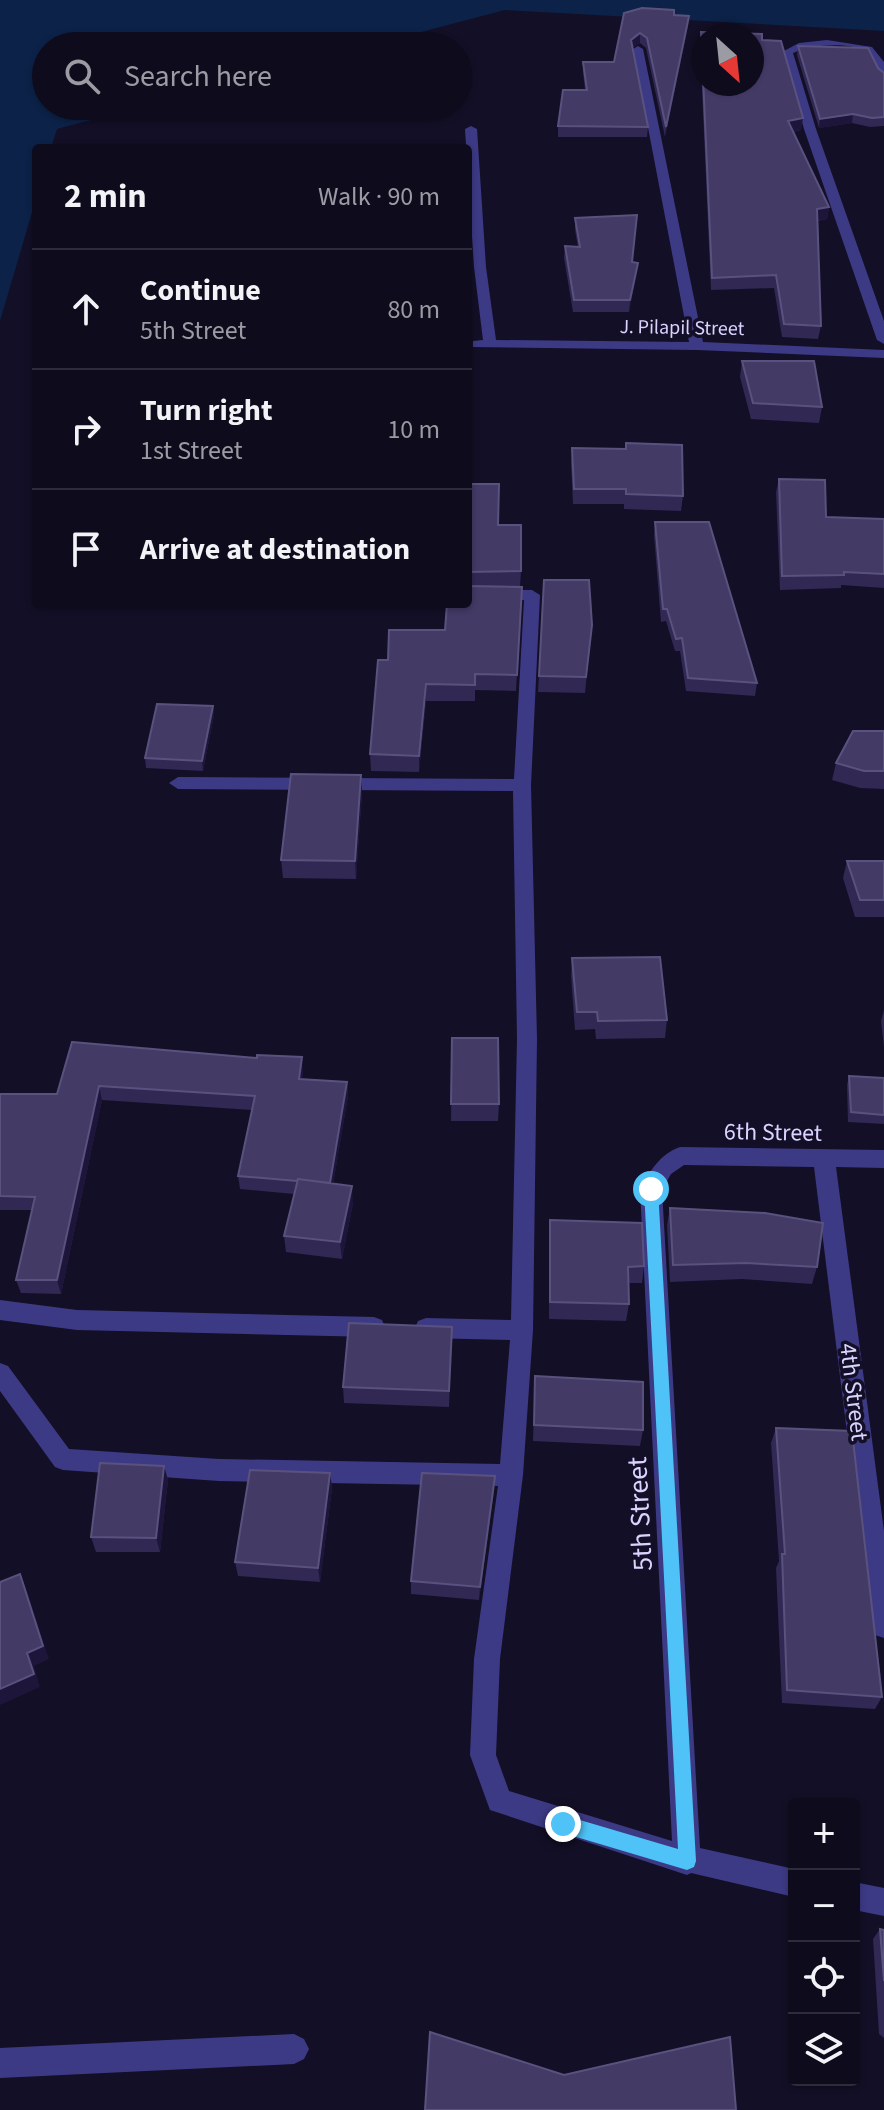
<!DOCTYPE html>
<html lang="en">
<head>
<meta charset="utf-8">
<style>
	body { margin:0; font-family:"Source Sans 3",sans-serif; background:#1c1929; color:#f1f3f6 }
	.controls { position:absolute; right:24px; bottom:24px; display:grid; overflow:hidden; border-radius:8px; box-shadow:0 2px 6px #0004 }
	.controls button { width:72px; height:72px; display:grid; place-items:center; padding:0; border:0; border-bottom:2px solid #2e2b3b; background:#0e0b1c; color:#f1f3f6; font:40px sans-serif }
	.compass { position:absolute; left:692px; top:24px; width:72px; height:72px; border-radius:50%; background:#0e0b1c; box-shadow:0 2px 6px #0004; rotate:153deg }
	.stop { position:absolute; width:24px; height:24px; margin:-18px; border:6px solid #4fc3f7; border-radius:50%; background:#fff }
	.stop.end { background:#4fc3f7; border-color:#fff; box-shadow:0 2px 8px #0008 }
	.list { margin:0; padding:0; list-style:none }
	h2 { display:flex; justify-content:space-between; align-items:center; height:104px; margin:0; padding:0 32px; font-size:34px }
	h2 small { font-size:26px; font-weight:400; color:#9b9ba3 }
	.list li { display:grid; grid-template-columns:52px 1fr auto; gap:24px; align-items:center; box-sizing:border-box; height:120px; padding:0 32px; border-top:2px solid #2e2b3b }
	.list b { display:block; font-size:30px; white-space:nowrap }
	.list p { margin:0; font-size:26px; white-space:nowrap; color:#9b9ba3 }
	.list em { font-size:26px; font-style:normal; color:#9b9ba3 }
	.icon { flex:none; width:44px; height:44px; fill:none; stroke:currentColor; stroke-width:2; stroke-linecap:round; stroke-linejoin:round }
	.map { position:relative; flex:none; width:884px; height:2110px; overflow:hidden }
	.search { position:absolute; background:#0e0b1c; box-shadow:0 2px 6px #0004; left:32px; top:32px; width:440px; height:88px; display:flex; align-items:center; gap:20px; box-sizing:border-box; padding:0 28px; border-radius:44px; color:#9b9ba3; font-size:30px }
	.panel { position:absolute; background:#0e0b1c; box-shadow:0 2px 6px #0004; left:32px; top:144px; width:440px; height:464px; border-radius:8px }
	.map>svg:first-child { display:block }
</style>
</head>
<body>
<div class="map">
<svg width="884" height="2110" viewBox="0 0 884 2110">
	<rect width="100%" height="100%" fill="#130f26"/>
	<path fill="#0c2248" d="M0 0H884V31L505 10 368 46H46V106H144L57 129 51 148H36V199L0 321Z"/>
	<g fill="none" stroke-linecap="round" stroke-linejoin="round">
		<path fill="#3d3a85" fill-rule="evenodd" d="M827 40 872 47 884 62V80C874 75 876 62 868 54 853 40 810 45 793 53L816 129 884 321V344L877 340 804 129 782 52 799 43Z
			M638 46 643 49 703 342 884 350V358L697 350 473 347V341L483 340 474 267 465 129 471 126 477 129 486 267 496 340 689 342 633 49Z
			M468 590H532L540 595 531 785 537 1039 533 1330 523 1475 500 1659 496 1755 509 1791 672 1841 640 1189C650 1171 660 1154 680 1147L884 1150V1168L836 1167 884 1531V1638L875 1635 871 1626 814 1167 684 1165 671 1174 662 1190 700 1848 794 1869V1897L691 1873 687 1875 490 1810 470 1755 474 1659 498 1486 219 1481 63 1470 55 1467 0 1391V1363L8 1366 69 1449 219 1459 500 1464 510 1340 426 1338 418 1335 415 1328 418 1321 426 1318 511 1320 517 1039 513 791 178 789 169 783 178 777 514 779 524 600H468Z
			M0 1300 77 1310 374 1317 382 1320 385 1327 382 1334 374 1337 77 1330 0 1320Z
			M854 1882 884 1888V1916L854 1910Z
			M294 2034 304 2039 309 2049 304 2059 294 2064 0 2078V2048Z"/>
	</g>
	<path fill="#312854" d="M624 13 688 26 665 137 646 48 640 43 632 48 648 127 647 137H558V126L585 90 583 72V62H614Z
		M701 32 762 40 801 130 793 132 829 207 827 219 818 221 821 326 818 339 782 337 774 288 711 290 700 44Z
		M798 46 878 68 884 73V126L870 127 852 123 819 128 797 55Z
		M575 218 632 262 636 275 629 312H573L564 258 565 246 578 247 575 230Z
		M742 361 822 407 819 423 751 419 740 377Z
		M572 448 683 496 681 511 624 509V504H573L571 463Z
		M779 479 826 517 884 519V588L841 585V588L780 590 776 492Z
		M468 484 498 525 521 571 520 587H522L516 691 475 690V701H426L419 772 371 771 370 754 388 660 445 630Z
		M655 522 757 683 755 696 686 691 680 651H675L666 621 661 622 654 535Z
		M544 580 592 625 585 693 538 692Z
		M213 706 214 715 203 771 146 768 145 758Z
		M884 731V789L860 788 832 780 836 763Z
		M361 775 362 793 356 879 283 878 281 860Z
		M847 861H884V917H855L843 878Z
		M572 958 667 1020 665 1038 596 1039 595 1029 575 1030 571 976Z
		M884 1010V1047L881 1021Z
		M452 1038 499 1104 498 1121H451Z
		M72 1042 303 1072 302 1079 347 1082 348 1096 333 1184 353 1203 342 1259 286 1252 284 1236 294 1194 240 1189 238 1176 252 1110 102 1100 61 1294 21 1293 16 1280 32 1210H0V1094H57Z
		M849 1076 884 1078V1124L848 1122 847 1085Z
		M670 1208 817 1267 812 1284 742 1279 670 1282 667 1225Z
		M550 1220 644 1266 642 1283H628L629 1304 626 1321 549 1319V1237Z
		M452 1327 449 1407 344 1403 343 1387Z
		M535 1376 643 1430 640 1446 533 1441Z
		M776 1428 882 1697 875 1709 782 1703 776 1568 779 1561 771 1443Z
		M164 1466 168 1480 160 1552H96L91 1537Z
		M330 1473 332 1488 320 1582 238 1576 235 1562Z
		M494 1491 479 1600 411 1594V1581Z
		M880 1929 884 1930V2038L879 2034 873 1939Z"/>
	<path fill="#1d163a" d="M689 16 688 26 665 137 666 127Z
		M640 33V43L630 50 631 40Z
		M853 114 852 123 819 128 820 119Z
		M803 118 801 130 786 133 788 121Z
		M829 207 827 219 815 221 817 209Z
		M638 263 636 275 629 312 630 300Z
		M426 684V701L419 772V756Z
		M213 706 214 715 203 771 202 761Z
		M361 775 362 793 356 879 355 861Z
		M302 1057 303 1072 301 1093 299 1079Z
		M347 1082 348 1096 331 1197 330 1183Z
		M99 1086 102 1100 61 1294 57 1280Z
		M352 1186 353 1203 342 1259 340 1242Z
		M164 1466 168 1480 160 1552 156 1538Z
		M330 1473 332 1488 320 1582 318 1568Z
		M495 1476 494 1491 479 1600 480 1587Z
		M20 1574 26 1588 49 1659 34 1666 40 1687 0 1705V1689L27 1653Z"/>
	<path fill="#433a66" stroke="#5a527e" stroke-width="2" fill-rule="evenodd" d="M642 8 674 10V15L689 16 666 127 647 38 640 33 631 40 648 127 558 126 563 90H587L583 62H614L624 13Z
		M701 32 762 34V40L781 41 803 118 788 121 829 207 817 209 821 326 784 324 776 275 712 278ZM704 36H752V84H704Z
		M798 46 868 48 878 68 884 73V117L872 118 853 114 820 119Z
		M637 215 632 262 638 263 630 300H574L565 246 580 247 575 218Z
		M742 361H814L822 407 753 403Z
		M626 443 682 445 683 496 626 494V489H574L572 448 626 449Z
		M779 479 825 480 826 517 884 519V574L844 572V575L782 576Z
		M468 484H499L498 525H521V571L468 572Z
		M655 522H709L757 683 688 678 682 638 676 639 667 609H663Z
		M544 580H589L592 625 586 677 539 676Z
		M468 586 522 587 517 675 475 674V685L426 684 419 756 370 754 378 660H388L389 630H445L447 604H468Z
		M157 704 213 706 202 761 145 758Z
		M853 731H884V771H864L836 763Z
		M291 774 361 775 355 861 281 860Z
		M847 861H884V900H860Z
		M660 957 667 1020 598 1021 597 1012H577L572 958Z
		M452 1038H498L499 1104H451Z
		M72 1042 257 1058V1055L302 1057 299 1079 347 1082 330 1183 298 1179 297 1181 238 1176 255 1096 99 1086 57 1280H16L35 1197 0 1196V1094H57Z
		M849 1076 884 1078V1115L851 1112Z
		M298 1179 352 1186 340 1242 284 1236Z
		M670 1208 765 1213 823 1223 817 1267 746 1263 673 1265Z
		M550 1220 642 1223 644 1266 628 1267 629 1304 550 1302Z
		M349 1323 452 1327 449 1391 343 1387Z
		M535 1376 643 1382V1430L534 1425Z
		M776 1428 852 1431 882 1697 787 1690 782 1554H785Z
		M100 1463 164 1466 156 1538 91 1537Z
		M250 1470 330 1473 318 1568 235 1562Z
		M422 1473 495 1476 480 1587 411 1581Z
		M20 1574 43 1646 27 1653 34 1674 0 1689V1582Z
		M880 1929 884 1930V1981Z
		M430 2032 564 2075 730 2037 736 2110H425Z"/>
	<path fill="#4fc3f7" d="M651 1184 658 1189 696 1861 694 1867 687 1870 563 1833 556 1830 554 1824 556 1818 563 1815 678 1849 644 1189Z"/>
	<g text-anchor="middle" stroke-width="7" stroke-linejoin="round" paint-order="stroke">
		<g font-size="20" fill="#d9d4ff" stroke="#130f26">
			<text transform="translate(682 327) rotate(1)" y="7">J. Pilapil Street</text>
		</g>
		<g font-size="24" fill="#d9d4ff" stroke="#130f26">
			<text transform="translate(773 1132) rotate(1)" y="8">6th Street</text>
			<text transform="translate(854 1392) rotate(83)" y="8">4th Street</text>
		</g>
		<g font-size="28" fill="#d9d4ff" stroke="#130f26">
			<text transform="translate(639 1514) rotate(-93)" y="10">5th Street</text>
		</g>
	</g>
</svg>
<div class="controls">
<button>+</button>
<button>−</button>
<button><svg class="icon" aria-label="locate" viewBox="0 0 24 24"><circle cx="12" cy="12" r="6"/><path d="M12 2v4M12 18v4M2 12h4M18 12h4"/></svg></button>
<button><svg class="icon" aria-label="layers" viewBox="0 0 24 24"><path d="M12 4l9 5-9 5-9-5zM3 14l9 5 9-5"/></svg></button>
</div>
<svg class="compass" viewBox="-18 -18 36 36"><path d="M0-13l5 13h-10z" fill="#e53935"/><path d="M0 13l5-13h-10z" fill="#9b9ba3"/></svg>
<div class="stop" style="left:651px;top:1189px"></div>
<div class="stop end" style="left:563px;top:1824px"></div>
<div class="search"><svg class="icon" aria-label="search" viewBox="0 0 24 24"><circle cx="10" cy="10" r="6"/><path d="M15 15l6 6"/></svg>Search here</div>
<section class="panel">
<h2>2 min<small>Walk · 90 m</small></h2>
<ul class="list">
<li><svg class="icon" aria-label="ahead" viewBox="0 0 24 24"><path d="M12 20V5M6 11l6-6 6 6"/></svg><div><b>Continue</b><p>5th Street</p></div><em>80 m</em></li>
<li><svg class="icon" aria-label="right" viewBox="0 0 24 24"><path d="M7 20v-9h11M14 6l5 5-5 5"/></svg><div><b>Turn right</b><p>1st Street</p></div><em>10 m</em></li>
<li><svg class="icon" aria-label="arrive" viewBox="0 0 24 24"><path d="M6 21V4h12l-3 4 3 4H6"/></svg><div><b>Arrive at destination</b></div></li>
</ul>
</section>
</div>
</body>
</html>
